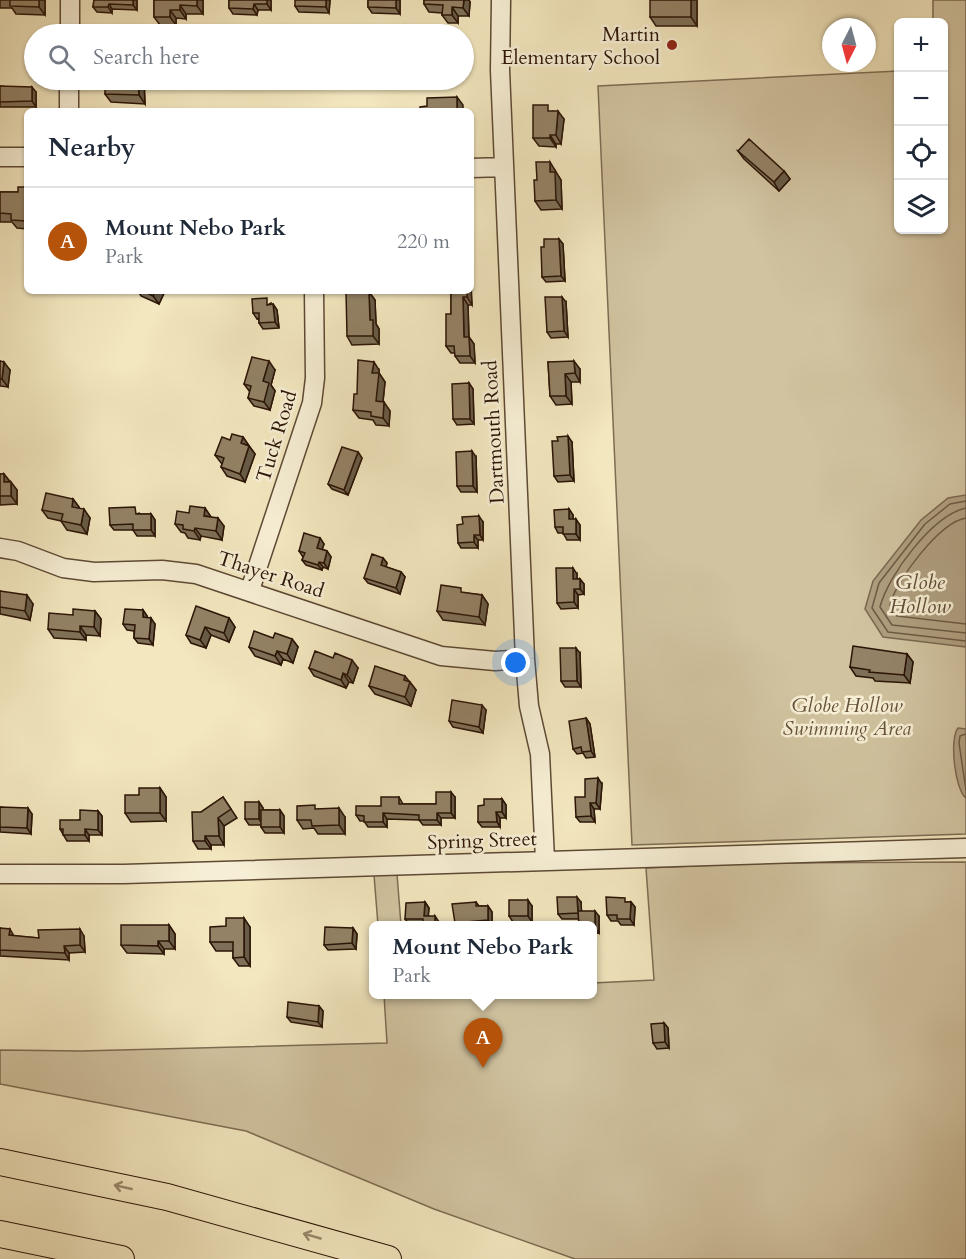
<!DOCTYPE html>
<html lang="en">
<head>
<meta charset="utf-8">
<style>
	body { margin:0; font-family:Cardo,serif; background:#f2f2f3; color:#1f2937 }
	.controls { position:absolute; right:18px; top:18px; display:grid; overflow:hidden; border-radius:9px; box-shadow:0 2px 4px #0004 }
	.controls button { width:54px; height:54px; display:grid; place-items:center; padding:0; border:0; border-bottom:2px solid #e0e1e3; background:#fff; color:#1f2937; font:30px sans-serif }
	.compass { position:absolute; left:822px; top:18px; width:54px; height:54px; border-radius:50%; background:#fff; box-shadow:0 2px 4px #0004; rotate:186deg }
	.you { position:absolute; left:516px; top:663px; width:21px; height:21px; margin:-15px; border:4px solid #fff; border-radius:50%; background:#1a73e8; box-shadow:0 0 0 9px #1a73e833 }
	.badge { display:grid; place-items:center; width:39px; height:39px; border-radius:50%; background:#b45309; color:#fff; font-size:20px; font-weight:700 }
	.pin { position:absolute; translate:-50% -50px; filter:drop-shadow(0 2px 3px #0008) }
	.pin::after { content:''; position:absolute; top:32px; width:21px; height:18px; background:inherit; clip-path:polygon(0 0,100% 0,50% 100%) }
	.popup { position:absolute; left:369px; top:921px; width:228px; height:78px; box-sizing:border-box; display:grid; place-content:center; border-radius:9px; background:#fff; filter:drop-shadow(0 2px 4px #0005); font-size:20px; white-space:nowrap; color:#747a83 }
	.popup b { font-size:22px; color:#1f2937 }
	.popup::after { content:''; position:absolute; left:50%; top:100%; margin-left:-12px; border:12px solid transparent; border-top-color:#fff }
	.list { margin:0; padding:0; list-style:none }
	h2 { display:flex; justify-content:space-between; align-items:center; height:78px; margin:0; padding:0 24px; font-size:26px }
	h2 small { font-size:20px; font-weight:400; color:#747a83 }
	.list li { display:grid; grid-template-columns:39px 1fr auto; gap:18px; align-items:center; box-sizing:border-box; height:108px; padding:0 24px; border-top:2px solid #e0e1e3 }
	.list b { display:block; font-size:22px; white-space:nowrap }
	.list p { margin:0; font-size:20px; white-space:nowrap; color:#747a83 }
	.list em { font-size:20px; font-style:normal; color:#747a83 }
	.icon { flex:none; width:33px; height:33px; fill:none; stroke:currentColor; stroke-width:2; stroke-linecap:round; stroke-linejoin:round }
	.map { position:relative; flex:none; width:966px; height:1259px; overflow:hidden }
	.search { position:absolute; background:#fff; box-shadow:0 2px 4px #0004; left:24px; top:24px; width:450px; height:66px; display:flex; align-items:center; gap:15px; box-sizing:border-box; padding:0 21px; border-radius:33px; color:#747a83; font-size:22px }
	.panel { position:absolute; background:#fff; box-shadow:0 2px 4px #0004; left:24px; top:108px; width:450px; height:186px; border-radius:9px }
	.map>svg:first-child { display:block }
</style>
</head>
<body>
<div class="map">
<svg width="966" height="1259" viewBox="0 0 966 1259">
	<rect width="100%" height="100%" fill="#f3e7bf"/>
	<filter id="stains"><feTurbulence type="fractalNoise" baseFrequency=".00333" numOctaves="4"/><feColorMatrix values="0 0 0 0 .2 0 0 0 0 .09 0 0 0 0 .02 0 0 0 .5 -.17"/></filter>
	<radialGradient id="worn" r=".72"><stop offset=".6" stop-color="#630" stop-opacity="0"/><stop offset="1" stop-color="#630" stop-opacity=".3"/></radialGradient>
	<path fill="#d1c3a0" stroke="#7e6c53" stroke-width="1.5" d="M933 0H966V834L632 845 598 86 898 71V230H944V22H933Z
		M966 862V1259H575L434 1209 246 1131 0 1084V1050L81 1051 387 1043 384 995 592 994 593 983 654 980 646 868 765 863Z
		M397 874 401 925H378L374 875Z"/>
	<path fill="#af9f80" stroke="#7a674f" stroke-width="1.5" d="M966 495V647L883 637 865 609 873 581 921 520 948 498Z
		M958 728 966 729V798C955 790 949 739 958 728Z"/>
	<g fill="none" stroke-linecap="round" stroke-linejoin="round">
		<path stroke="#6d5a43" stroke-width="1.5" d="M966 501 950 504 925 524 879 583 872 608 888 632 966 641
			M966 508C933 515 888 575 880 607L892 625 966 633
			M966 518C940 522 896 580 890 605L897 616 966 624
			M966 734 960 736 959 743 966 790"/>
		<g stroke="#5d4934" stroke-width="21">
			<path id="minor" d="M501 0 500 70 525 659 529 706 540 754 545 860
				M70 34V0
				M69 111V80
				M0 157H27
				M471 168 504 167
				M0 548 18 551 63 568 94 572 162 570 196 574 441 656 495 661 525 659
				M250 590 312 403 315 378 314 291
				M0 874H124L966 848"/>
		</g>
		<g stroke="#2b1406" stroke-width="28">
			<path id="highway" d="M0 1162 167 1197 388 1259
				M0 1234 121 1259"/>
		</g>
		<use href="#minor" stroke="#f7efd5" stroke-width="18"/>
		<use href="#highway" stroke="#f3e7bf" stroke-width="26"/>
	</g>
	<path fill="#7e7058" stroke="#2b1406" stroke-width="1.5" d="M0 0H45V15L16 14 12 8H0Z
		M94 0H137V10L112 9V13L97 12 93 7Z
		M154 0H203V14H186V19L176 18V25H160L154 17Z
		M229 0H271V10H258L257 15 233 14 229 8Z
		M330 0 329 13 299 12 295 6Z
		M368 0H400V14L372 13 368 7Z
		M424 0H469L470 2 469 16H458V23H448L442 15V13L429 12 424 4Z
		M697 0V26H656L650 17Z
		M109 80H144L145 104 111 102 105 94Z
		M0 86 36 92V107H0Z
		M553 111 564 119 561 144H556V147L539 146 533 138Z
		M738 151 784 171 790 179 779 191 744 159Z
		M555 170 556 173 561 180 562 209 541 210 535 201 537 180Z
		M27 187V229L17 228 12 222H0V192H18Z
		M559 239 563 244 565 281 546 282 542 277 544 247Z
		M138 291H165L159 304 141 296Z
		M451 291H471L472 305H468L469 337 474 344 475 363H460L455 356V353H451L446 346 451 314Z
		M369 292 375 300 376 324 379 329V344L352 345 347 336Z
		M566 302 568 337 551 338 547 332Z
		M271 303V305L273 304 277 310 279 328 263 329 259 323V318L257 319 253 313Z
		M0 361 10 370 8 387 0 386Z
		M548 362 580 369V382H571L572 404 556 405 550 396Z
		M275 370 271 385 275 391 270 410 254 406 248 398 250 392 244 384Z
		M379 370V373L385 382 383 402 390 411 389 426 376 425 373 420 359 418 353 410 357 394Z
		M469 383 473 389 474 424 457 425 453 419Z
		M243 437 255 454 245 482 227 476 221 467 222 464 215 455 230 440Z
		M558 441 572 442 574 481 558 482 554 476Z
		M358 452 362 458 348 495 332 489 328 484Z
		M476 457 477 492H461L457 486Z
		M0 474H4L17 490V504L0 505Z
		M73 499 79 507V508L90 518 87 534 67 530 61 521 48 518 42 510Z
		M205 508 211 517 224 526 222 540 201 536 200 540 188 538 185 533 181 532 175 524 189 513Z
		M569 509 573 515V519L580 525V540H567L563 533H558L555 527Z
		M139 513V514H151L155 520V536H137L133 530H114L110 525Z
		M483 522V540H478V548H461L458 543Z
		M320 538 324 544 322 549 327 551 331 557 328 569 323 567 322 570 306 565 302 560 303 557 299 551Z
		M383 558 387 563 386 567 401 572 405 577 400 594 368 583 364 578Z
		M577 574V579H580L584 584V594L578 595V608L561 609 557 603Z
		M0 591 33 604 30 620 0 614Z
		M465 593 482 595 488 604 485 625 443 620 437 611Z
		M143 610 147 616V618L155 624 153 645 138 643 134 638V631L127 630 123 624Z
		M95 611 101 619 100 636 86 635V640L54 638 48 629Z
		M229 618 235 627 229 642 211 635 206 648 191 643 186 635Z
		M273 638 292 639 298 647 293 663 283 659 281 665 255 656 249 647Z
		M580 653 581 687H565L561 681Z
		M907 654 913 662 910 683 875 681 873 678 856 676 850 667Z
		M309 668H358L353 683 349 682 346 688 314 676Z
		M409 681 410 682 416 690 411 706 375 694 369 686Z
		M486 710 483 733 453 727 449 721Z
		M586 718 590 724 595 757 586 758 583 753 577 754 573 749Z
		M602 784 600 809H594L595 822H580L576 817Z
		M160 788 166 797V821L131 822 125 813 139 795Z
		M223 797 237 818 224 826V845H211V849H198L193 841 201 812Z
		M399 797 403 804H436L455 797V818H441V825H423L419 820 387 819V827H368L364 821H360L356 815 381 806Z
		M502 799 506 805V818H500V827H482L478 822 484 805Z
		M259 802 263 808V810H280L284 816V833H265L261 827V825H249L245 819Z
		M0 807 32 814 31 834 0 832Z
		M318 809 345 817V834H318L314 828 303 829 297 820Z
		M98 811 102 816V835H89V841H67L60 829Z
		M425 902 429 908 428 916 439 922V926L409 924 405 919Z
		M476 902 479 906H488L492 912V925L457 926 455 923Z
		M581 902V911L599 916V933L592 934V926L578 919H562L558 914Z
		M627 902H631L635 907 634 925H621L618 921H611L607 915Z
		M532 906V922H513L509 916Z
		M169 925 175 934V949H164V954L127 953 121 945Z
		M226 926 250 927V966H239L233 958V951H216L210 942Z
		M0 928 14 936 39 938 84 936 85 952 69 953V960L0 956Z
		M353 928 357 934 356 949 328 950 324 945Z
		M319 1006 323 1011 322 1027 291 1022 287 1017Z
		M664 1023 668 1028 669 1048 657 1049 653 1043Z"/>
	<path fill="#675b47" stroke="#2b1406" stroke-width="1.5" d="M39 0H45V15L39 7Z
		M133 0H137V10L133 5Z
		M197 0H203V14L197 6Z
		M267 0H271V10L267 4Z
		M326 0H330L329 13 326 7Z
		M396 0H400V14L396 8Z
		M464 0H469L470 2 469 16 463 8Z
		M691 0H697V26L691 17Z
		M109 4 112 9V13L108 7Z
		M254 4 258 10 257 15 253 9Z
		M180 5 186 14V19L180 10Z
		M452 7 458 16V23L452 15Z
		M170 10 176 18V25L170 17Z
		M138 80H144L145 104 139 95Z
		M32 87 36 92V107L32 101Z
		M457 97 463 105V111H457Z
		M558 111 564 119 561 144 556 135Z
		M550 135 556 144V147L550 138Z
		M550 162 561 180 562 209 556 200 550 172Z
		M784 171 790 179 779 191 774 182Z
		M559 239 563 244 565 281 561 276Z
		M471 282 472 305 467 297V291H471Z
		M155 291H165L159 304 153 296Z
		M369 292 375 300 376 324 379 329V344L373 336 370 320Z
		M463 297 468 305 469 344 464 337Z
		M562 297 566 302 568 337 564 331Z
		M273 304 277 310 279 328 275 322Z
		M469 337 474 344 475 363 470 356Z
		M269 361 275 370 271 385 275 391 270 410 264 402 263 381Z
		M574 361 580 369V382L575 373Z
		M4 362 10 370 8 387 2 379Z
		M374 362 379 370V373L385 382 382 410 376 401 372 373Z
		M565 374 571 382 572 404 566 396Z
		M469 383 473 389 474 424 470 419Z
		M384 402 390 411 389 426 383 418Z
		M568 436 572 442 574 481 570 475Z
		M243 437 249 446 241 443Z
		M249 446 255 454 245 482 240 474Z
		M472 451 476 457 477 492 473 486Z
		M358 452 362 458 348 495 344 490Z
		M4 474 10 482H4Z
		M11 482 17 490V504L11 496Z
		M73 499 79 507 78 515 72 507Z
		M205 508 211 517 204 516Z
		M84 509 90 518 87 534 81 525Z
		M569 509 573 515V525L569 519Z
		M151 514 155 520V536L151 530Z
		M479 516 483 522V540L480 535Z
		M218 518 224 526 222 540 216 531Z
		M576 519 580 525V540L576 534Z
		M195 528 201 536 200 540 194 531Z
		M474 535 478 540V548L474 542Z
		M320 538 324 544 321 553 317 548Z
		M327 551 331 557 328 569 324 563Z
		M383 558 387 563 385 570 381 565Z
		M319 562 323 567 322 570 318 565Z
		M573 568 577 574V584L573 579Z
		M401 572 405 577 400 594 396 588Z
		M580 579 584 584V594L580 589Z
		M574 589 578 595V608L574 602Z
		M27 595 33 604 30 620 25 611Z
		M482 595 488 604 485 625 479 617Z
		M143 610 147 616V623L143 617Z
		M95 611 101 619 100 636 94 627Z
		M151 618 155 624 153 645 149 639Z
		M229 618 235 627 229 642 224 633Z
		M80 626 86 635V640L80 632Z
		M205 627 211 635 206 648 200 640Z
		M292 639 298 647 293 663 287 654Z
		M576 648 580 653 581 687 577 681Z
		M277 651 283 659 281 665 275 656Z
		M907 654 913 662 910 683 904 675Z
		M352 660 358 668 353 683 347 675Z
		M343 673 349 682 346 688 341 680Z
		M405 676 416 690 411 706 405 697 404 680Z
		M482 705 486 710 483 733 479 727Z
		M586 718 590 724 595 757 591 751Z
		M598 778 602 784 600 809 596 803Z
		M160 788 166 797V821L160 813Z
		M451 792 455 797V818L451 813Z
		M502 799 506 805V818L502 812Z
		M259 802 263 808V825L259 819Z
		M590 803 594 809 595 822 591 816Z
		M28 808 32 814 31 834 27 828Z
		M339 808 345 817V834L339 825Z
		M280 810 284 816V833L280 827Z
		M98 811 102 816V835L98 830Z
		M496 812 500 818V827L497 822Z
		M383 813 387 819V827L383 822Z
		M437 813 441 818V825L437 820Z
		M218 818 224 826V845L219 836Z
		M85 829 89 835V841L85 835Z
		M205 836 211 845V849L205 841Z
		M577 897 581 902 582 919 578 913Z
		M528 900 532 906V922L528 916Z
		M425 902 429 908 428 921 424 916Z
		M631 902 635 907 634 925 630 919Z
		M488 906 492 912V925L488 920Z
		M595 911 599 916V933L595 928Z
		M435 916 439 922V926H435Z
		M244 918 250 927V966L244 957Z
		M169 925 175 934V949L169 941Z
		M353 928 357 934 356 949 352 943Z
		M10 929 14 936 9 935Z
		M80 929 84 936 85 952 80 945Z
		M158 941 164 949V954L158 946Z
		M64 946 69 953V960L65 953Z
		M319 1006 323 1011 322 1027 318 1022Z
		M664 1023 668 1028 669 1048 665 1042Z"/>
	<path fill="#938266" stroke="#2b1406" stroke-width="1.5" d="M10 0H39V7L10 6Z
		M94 0H133V5L109 4 108 7H93Z
		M154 0H197V6L180 5V10H170V17H154Z
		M229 0H267V4H254L253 9 229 8Z
		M295 0H326V7L295 6Z
		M368 0H396V8L368 7Z
		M424 0H464L463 8 452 7V15H442L443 5 424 4Z
		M650 0H691V17H650Z
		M105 80H138L139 95 105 94Z
		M0 86 32 87V101L0 102Z
		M457 97V111H420V107L427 106V98Z
		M533 105H548V111H558L556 135H550V138H533Z
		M749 139 784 171 774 182 738 151Z
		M536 162H550V172H555L556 200 535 201 534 180H537Z
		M18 187H27L26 221 11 220V214L0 213V192H18Z
		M544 239H559L561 276 542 277 541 247H544Z
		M143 291H155L153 296Z
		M451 291H467V297H463L464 337H469L470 356H455L454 346H446V314H451Z
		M346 292H369L370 320H373V336H347Z
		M545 297H562L564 331 547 332Z
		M267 298V305L273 304 275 322 259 323V313H253L252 299Z
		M252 357 269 361 263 381 269 383 264 402 248 398 251 386 244 384Z
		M358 360 374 362 372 373H379L376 401 384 402 383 418 371 416V412L353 410 354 394H357Z
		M0 361 4 362 2 379H0Z
		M574 361 575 373 565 374 566 396H550L548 362Z
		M469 383 470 419H453L452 384Z
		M232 434 243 437 241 443 249 446 240 474 221 467 224 458 215 455 222 437 230 440Z
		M568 436 570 475 554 476 552 441H558L557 437Z
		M342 447 358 452 344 490 328 484Z
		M472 451 473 486H457L456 452Z
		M0 474H4V482H11V496H0Z
		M46 493 73 499 72 507 84 509 81 525 61 521 63 514 42 510Z
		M190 506 205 508 204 516 218 518 216 531 195 528 194 531 183 529V525L175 524 177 511 189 513Z
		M135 507 136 514H151V530H133V524L110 525 109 508Z
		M569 509V519H576V534H563V527H555L554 510Z
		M479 516 480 535H474V542L458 543 457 525 463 524 462 517Z
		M304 533 320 538 317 548 327 551 324 563 319 562 318 565 302 560 305 553 299 551Z
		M372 554 383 558 381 565 401 572 396 588 364 578Z
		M556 568H573V579H580V589H574V602L557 603Z
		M441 585 461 588V592L482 595 479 617 437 611Z
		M0 591 27 595 25 611 0 607Z
		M196 606 229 618 224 633 205 627 200 640 186 635Z
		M73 609 95 611 94 627 80 626V632L48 629 49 613 73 615Z
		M125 609 143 610V617L151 618 149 639 134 638 135 625 123 624Z
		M254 631 273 638 275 633 292 639 287 654 277 651 275 656 249 647Z
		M853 646 907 654 904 675 869 672 870 670 850 667Z
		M560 648H576L577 681H561Z
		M315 651 333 658 335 653 352 660 347 675 343 673 341 680 309 668Z
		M375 666 405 676 404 680 410 682 405 697 369 686Z
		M452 700 482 705 479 727 449 721Z
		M586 718 591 751 582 752 581 747 573 749 569 721Z
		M598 778 596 803H590L591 816 576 817 575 797H585V779Z
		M139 788H160V813H125V795H139Z
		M436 792H451V813H437V820H419V815L383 813V822H364V816L356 815V806H381V797H399V804H436Z
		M223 797 231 809 218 818 219 836H205V841H193L192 812H201Z
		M484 799H502V812H496L497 822H478V806L484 805Z
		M245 802H259V819H245Z
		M315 805V809L339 808V825L312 826 311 820H297V806Z
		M0 807 28 808 27 828 0 827Z
		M80 810 98 811V830L85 829V835H63V829H60V820H80Z
		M261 810H280V827H261Z
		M557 897H577L578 913 558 914Z
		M606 897 625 898V902H631L630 919H617V915H607Z
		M509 900H528V916H509Z
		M425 902 424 916H435V926H423V919H405L406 903Z
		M476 902V906H488V920L455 923 452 904Z
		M578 911H595V928H592V926H579Z
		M226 918H244V957L233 958V942H210V927L226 926Z
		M530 923H545V926H530Z
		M121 925H169V941H158V946L121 945Z
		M325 927 353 928 352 943 324 945Z
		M0 928 10 929 9 935 39 938 38 930 80 929V945L64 946 65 953 0 950Z
		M288 1002 319 1006 318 1022 287 1017Z
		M664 1023 665 1042 653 1043 651 1024Z"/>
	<defs><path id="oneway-shaft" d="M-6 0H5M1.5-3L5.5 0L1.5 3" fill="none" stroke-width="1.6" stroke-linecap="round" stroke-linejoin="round" transform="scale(1.5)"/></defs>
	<g stroke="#99886c">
		<use href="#oneway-shaft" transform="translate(123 1187) rotate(-167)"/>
		<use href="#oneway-shaft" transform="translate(312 1236) rotate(-164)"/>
	</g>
	<circle fill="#8f2418" stroke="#f7efd5" stroke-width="2" cx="672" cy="45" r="6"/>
	<g text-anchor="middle" stroke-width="5" stroke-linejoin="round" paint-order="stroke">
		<g font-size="20" fill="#2b1406" stroke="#f7efd5" text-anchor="end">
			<text x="660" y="41">Martin<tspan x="660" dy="23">Elementary School</tspan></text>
		</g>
		<g font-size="20" fill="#2b1406" stroke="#f7efd5">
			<text transform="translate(493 432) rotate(-93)" y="7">Dartmouth Road</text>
			<text transform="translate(276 436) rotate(-73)" y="7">Tuck Road</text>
			<text transform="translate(271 574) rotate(18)" y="7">Thayer Road</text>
			<text transform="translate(482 840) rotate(-2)" y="7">Spring Street</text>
		</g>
		<g font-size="20" font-style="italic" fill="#65513c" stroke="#f7efd5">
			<text x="847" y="712">Globe Hollow<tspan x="847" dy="23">Swimming Area</tspan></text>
		</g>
		<g font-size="21" font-style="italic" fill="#604c37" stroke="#f7efd5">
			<text x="920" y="589">Globe<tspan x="920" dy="24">Hollow</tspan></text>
		</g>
	</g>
	<rect width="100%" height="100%" filter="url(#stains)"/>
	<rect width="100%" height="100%" fill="url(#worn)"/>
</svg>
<div class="controls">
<button>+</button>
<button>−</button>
<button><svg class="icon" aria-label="locate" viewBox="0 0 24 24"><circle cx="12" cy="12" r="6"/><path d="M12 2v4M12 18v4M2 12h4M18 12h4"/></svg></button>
<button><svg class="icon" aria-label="layers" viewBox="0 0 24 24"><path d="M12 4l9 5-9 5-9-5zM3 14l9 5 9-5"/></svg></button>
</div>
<svg class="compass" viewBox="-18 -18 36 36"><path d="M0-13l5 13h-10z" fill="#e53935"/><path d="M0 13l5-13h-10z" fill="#747a83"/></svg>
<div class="you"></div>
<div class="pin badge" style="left:483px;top:1068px">A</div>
<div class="popup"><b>Mount Nebo Park</b>Park</div>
<div class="search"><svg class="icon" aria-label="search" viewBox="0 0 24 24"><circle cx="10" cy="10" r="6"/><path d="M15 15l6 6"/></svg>Search here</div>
<section class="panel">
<h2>Nearby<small></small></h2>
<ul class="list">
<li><span class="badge">A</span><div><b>Mount Nebo Park</b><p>Park</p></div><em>220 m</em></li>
</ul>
</section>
</div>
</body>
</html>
